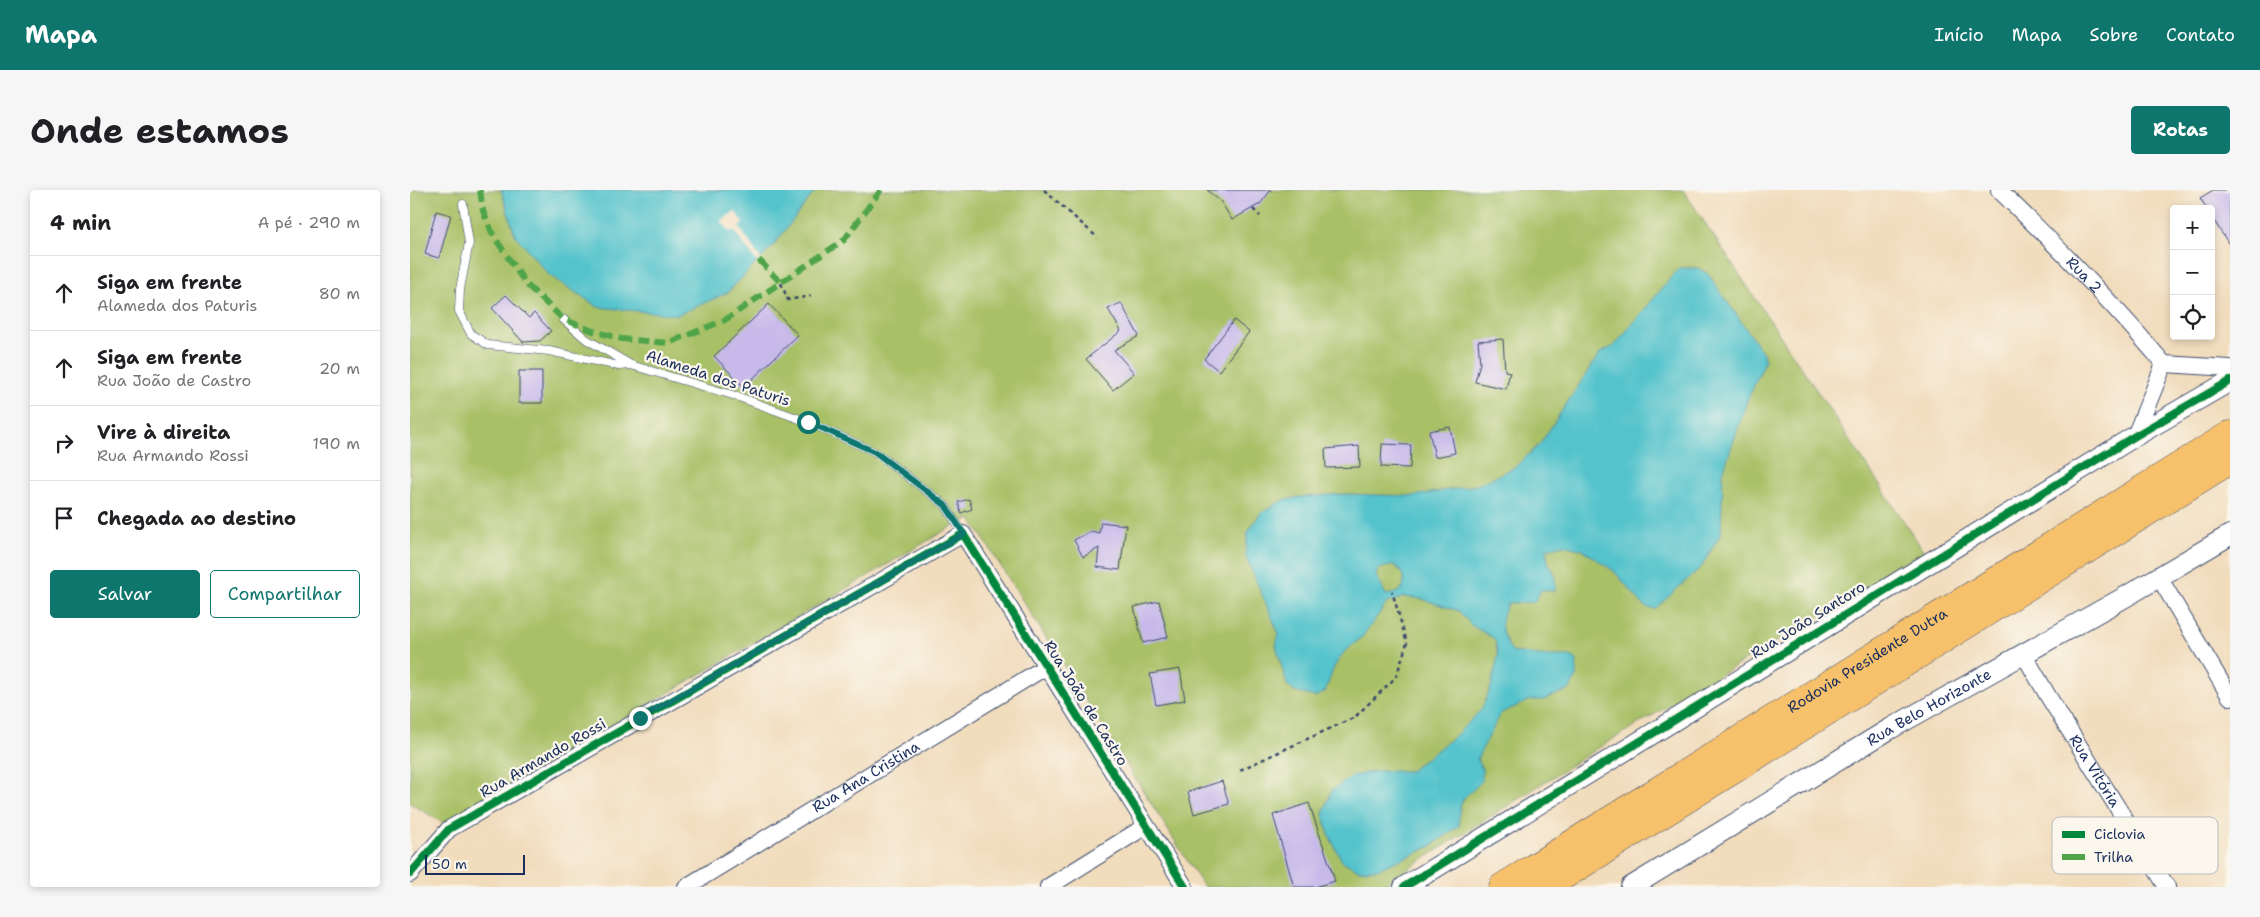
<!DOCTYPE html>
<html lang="pt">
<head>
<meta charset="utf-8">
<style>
	body { margin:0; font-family:"Shantell Sans",sans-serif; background:#f6f6f6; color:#202124 }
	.controls { position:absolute; right:15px; top:15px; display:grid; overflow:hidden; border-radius:5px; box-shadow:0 2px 8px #0003 }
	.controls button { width:45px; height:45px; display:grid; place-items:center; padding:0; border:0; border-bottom:1px solid #e0e0e0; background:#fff; color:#202124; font:25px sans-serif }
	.scale { position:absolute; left:15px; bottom:12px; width:100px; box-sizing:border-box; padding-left:5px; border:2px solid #1b2f5e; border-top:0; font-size:14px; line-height:18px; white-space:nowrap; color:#1b2f5e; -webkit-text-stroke:4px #fbf7ec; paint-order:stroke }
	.stop { position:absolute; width:15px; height:15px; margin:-11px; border:4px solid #0f766e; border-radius:50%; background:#fff }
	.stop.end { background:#0f766e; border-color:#fff; box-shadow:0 1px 5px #0008 }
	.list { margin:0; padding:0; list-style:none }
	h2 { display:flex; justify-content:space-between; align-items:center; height:65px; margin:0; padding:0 20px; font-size:21px }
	h2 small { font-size:16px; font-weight:400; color:#757577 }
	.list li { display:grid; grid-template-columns:32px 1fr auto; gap:15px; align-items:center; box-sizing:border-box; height:75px; padding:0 20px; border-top:1px solid #e0e0e0 }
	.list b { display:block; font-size:19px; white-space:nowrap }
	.list p { margin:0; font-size:16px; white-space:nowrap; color:#757577 }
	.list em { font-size:16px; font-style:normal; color:#757577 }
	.actions { display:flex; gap:10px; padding:15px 20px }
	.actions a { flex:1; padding:11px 0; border:1px solid #0f766e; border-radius:5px; text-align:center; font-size:18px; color:#0f766e }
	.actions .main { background:#0f766e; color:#fff }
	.icon { flex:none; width:28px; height:28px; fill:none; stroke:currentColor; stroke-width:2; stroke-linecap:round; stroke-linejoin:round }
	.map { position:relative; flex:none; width:1820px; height:697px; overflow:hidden; border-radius:5px }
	header { display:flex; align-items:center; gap:30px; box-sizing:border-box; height:70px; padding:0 25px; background:#0f766e; color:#fff }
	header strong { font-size:24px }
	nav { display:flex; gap:28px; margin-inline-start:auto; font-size:18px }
	.intro { display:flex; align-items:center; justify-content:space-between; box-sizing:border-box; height:120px; padding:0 30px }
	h1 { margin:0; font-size:35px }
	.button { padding:12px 22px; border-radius:5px; background:#0f766e; color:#fff; font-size:18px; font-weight:700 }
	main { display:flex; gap:30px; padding:0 30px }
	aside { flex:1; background:#fff; border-radius:5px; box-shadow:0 2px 8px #0003 }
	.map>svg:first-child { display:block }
</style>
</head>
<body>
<header>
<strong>Mapa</strong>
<nav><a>Início</a><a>Mapa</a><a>Sobre</a><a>Contato</a></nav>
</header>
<div class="intro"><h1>Onde estamos</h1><a class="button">Rotas</a></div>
<main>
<aside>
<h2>4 min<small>A pé · 290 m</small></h2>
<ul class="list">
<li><svg class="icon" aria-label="ahead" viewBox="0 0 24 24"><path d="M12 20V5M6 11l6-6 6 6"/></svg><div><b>Siga em frente</b><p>Alameda dos Paturis</p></div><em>80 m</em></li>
<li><svg class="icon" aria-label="ahead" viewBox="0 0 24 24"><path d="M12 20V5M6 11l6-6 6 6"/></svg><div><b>Siga em frente</b><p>Rua João de Castro</p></div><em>20 m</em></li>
<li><svg class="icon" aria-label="right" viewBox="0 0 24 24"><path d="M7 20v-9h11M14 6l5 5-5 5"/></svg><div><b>Vire à direita</b><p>Rua Armando Rossi</p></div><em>190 m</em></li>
<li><svg class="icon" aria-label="arrive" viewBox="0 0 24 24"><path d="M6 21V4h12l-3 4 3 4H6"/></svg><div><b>Chegada ao destino</b></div></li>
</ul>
<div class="actions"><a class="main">Salvar</a><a>Compartilhar</a></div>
</aside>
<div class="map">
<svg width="1820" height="697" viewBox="0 0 1820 697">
	<rect width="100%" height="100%" fill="#fbf7ec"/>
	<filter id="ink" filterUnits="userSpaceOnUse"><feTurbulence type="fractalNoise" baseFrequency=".02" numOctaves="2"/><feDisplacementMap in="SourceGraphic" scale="10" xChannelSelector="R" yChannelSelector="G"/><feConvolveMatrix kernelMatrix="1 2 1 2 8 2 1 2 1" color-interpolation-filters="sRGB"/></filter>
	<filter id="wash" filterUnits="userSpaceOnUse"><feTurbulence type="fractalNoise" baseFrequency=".0096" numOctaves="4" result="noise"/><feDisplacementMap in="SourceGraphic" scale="20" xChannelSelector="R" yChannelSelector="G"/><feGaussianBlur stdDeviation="1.12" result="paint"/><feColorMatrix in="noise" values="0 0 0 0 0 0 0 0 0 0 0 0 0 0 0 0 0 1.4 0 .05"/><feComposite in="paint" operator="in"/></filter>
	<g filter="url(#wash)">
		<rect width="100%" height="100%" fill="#f1dcbc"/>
		<path fill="#a8c066" stroke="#627862" d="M0 0H1273L1515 363 1198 552 969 697H794L561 329 548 333 35 634 0 613Z"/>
		<path fill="#55c3cc" stroke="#387995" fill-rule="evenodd" d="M91 0H406L363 56 317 103 267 125 188 117 139 85 105 45Z
			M1269 78H1288L1298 84 1353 163 1355 171 1337 211 1313 282 1311 343 1292 376 1245 419 1235 417 1204 381 1173 360 1154 355 1136 359 1138 372 1145 385V401L1131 400 1124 412 1098 413C1088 436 1090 440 1102 462L1138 466H1160L1167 470 1166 487 1160 499 1133 510H1121L1091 523 1067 569 1072 578V591C1053 611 1049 604 1049 636L1020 657 968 679 949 680 932 671 919 645 913 624 922 600 943 586 966 581H1000L1045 546 1071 520 1081 497 1088 466 1085 449 1061 435 1049 421 1012 409 994 407 977 413 952 447 934 462 924 477 915 502 905 507 888 503 877 495 866 455 869 444 835 365 838 342 850 324 871 311 890 307 933 304 1003 306 1067 295 1105 277 1130 254 1190 163 1204 156ZM984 375C993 381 999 395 988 402 985 404 979 404 976 405L966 385 968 379Z"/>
		<path fill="#f1dcbc" d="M325 21 333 33 329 37 351 69 347 72 324 40 320 42 311 31Z"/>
		<g id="blocks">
			<path fill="#c7baea" d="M797 0H861L850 14 822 30 811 12Z
				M1803 0H1820V56L1801 26V19H1797L1790 8Z
				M26 21 41 25 29 68 15 64Z
				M96 105 119 128 124 123 141 141 130 151 113 152 82 118Z
				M711 113 729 146 704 160 724 183 703 200 676 169 711 141 698 119Z
				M359 114 388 145 334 197 304 166Z
				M824 130 839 142 809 181 794 169Z
				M1093 149 1095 181 1100 182 1096 199 1065 192 1070 173 1068 151Z
				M109 181H132V213H109Z
				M1040 237 1045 263 1025 267 1019 241Z
				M972 254 1001 255 1000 278 971 277Z
				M949 256 950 277 916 278 915 259Z
				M559 309 562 319 551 323 548 312Z
				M691 332 716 335 710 380 687 377 689 358 673 367 664 350 681 341 689 343Z
				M749 411 758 447 733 453 724 417Z
				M770 479 775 510 746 515 740 484Z
				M812 591 819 614 784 624 778 602Z
				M899 613 925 691 905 697H884L863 625Z"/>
		</g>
	</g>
	<g filter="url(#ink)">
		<use href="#blocks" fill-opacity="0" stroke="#3b496c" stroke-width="1"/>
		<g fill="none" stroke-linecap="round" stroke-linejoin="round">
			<g stroke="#3b496c" stroke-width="9">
				<path id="service" d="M53 14 59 53 50 99 49 121 61 144 78 155 139 161 209 176 221 175
					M153 129 176 149 221 175 326 206 398 232 465 262 535 315 553 344"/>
			</g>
			<g stroke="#3b496c" stroke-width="18">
				<g id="minor">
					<path id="s1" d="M1589 0C1647 56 1703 113 1754 174"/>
					<path d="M1754 174 1820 178"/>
					<path d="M1725 246 1754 174"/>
					<path d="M1749 387 1820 507"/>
					<path id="s2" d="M1613 463 1638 506 1757 697"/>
					<path d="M0 684 39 639 553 344 775 697"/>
					<path id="s3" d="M276 697 637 476"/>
					<path d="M638 697 736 636"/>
				</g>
			</g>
			<g stroke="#3b496c" stroke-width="22">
				<g id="tertiary">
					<path d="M994 697 1725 246 1820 191"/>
					<path id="s4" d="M1221 697 1478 540 1715 407 1820 345"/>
				</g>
			</g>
			<g stroke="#3b496c" stroke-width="29">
				<g id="motorway">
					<path id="s5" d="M1093 697 1820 245"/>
					<path d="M1135 697 1820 270"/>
				</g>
			</g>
			<path stroke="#3b496c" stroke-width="2.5" stroke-dasharray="4 4" stroke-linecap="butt" d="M634 0 688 48
				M843 19 850 26
				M371 93 378 110 401 106
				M830 580 945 527 986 487 997 453 982 401"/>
			<use href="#service" stroke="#fff" stroke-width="8"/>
			<use href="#minor" stroke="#fff" stroke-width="16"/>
			<use href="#tertiary" stroke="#fff" stroke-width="20"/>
			<use href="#motorway" stroke="#f7c06b" stroke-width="28"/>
			<path stroke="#4fa44a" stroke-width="6" stroke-dasharray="12 6" stroke-linecap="butt" d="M70 0 73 21 83 45 116 94 153 129 183 141 212 149 258 153 315 130 434 50 471 0
				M349 70 371 93"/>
			<g stroke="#fbf7ec" stroke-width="11">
				<path id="cycleway" d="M0 684 39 639 553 344 775 697
					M994 697 1725 246 1820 191"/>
			</g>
			<use href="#cycleway" stroke="#00873e" stroke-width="8"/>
		</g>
	</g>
	<g fill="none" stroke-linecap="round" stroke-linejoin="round" filter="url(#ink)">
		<path stroke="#0f766e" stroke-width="6" d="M230 528 554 344 535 315 465 262 398 232"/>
	</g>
	<g text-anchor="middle" stroke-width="4.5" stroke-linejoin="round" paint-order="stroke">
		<g font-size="15" fill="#1b2f5e" stroke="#fbf7ec">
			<text dy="5" stroke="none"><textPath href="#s1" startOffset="120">Rua 2</textPath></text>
			<text transform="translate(308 188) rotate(18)" y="5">Alameda dos Paturis</text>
			<text transform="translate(1398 430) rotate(-32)" y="5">Rua João Santoro</text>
			<text dy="5" stroke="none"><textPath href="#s5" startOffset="429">Rodovia Presidente Dutra</textPath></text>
			<text transform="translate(676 513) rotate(58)" y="5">Rua João de Castro</text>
			<text dy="5" stroke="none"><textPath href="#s4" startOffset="348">Rua Belo Horizonte</textPath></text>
			<text transform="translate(133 568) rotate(-30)" y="5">Rua Armando Rossi</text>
			<text dy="5" stroke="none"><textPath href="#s2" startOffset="138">Rua Vitória</textPath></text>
			<text dy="5" stroke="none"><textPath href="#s3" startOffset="211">Rua Ana Cristina</textPath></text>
		</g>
	</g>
	<rect x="1642" y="627" width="166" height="57" rx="8" fill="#fbf7ec" stroke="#b8bbc1" stroke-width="1"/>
	<rect x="1652" y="641" width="23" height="7" fill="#00873e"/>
	<rect x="1652" y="664" width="23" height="6" fill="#4fa44a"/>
	<g font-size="14" fill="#1b2f5e">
		<text x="1684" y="649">Ciclovia</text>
		<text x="1684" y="672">Trilha</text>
	</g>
</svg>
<div class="controls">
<button>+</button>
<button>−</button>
<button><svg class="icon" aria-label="locate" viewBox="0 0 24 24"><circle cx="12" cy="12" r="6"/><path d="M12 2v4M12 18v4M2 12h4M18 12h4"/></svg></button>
</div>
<div class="scale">50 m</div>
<div class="stop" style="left:398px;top:232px"></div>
<div class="stop end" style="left:230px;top:528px"></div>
</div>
</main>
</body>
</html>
